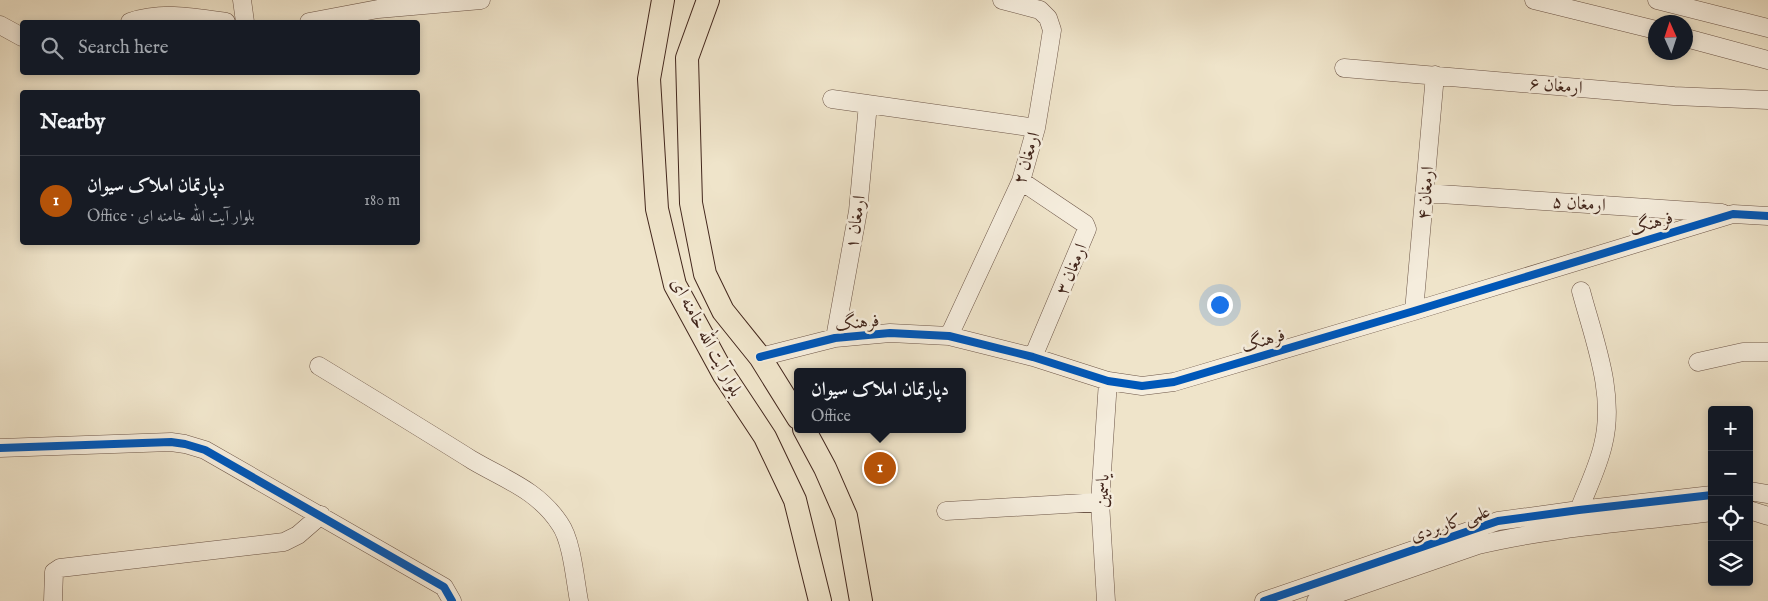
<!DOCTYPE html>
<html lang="en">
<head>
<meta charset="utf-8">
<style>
	body { margin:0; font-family:"IM FELL English",Amiri,serif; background:#242831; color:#f1f3f6 }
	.controls { position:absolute; right:15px; bottom:15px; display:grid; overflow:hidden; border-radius:5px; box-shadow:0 2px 8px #0003 }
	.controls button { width:45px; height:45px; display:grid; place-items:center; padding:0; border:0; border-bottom:1px solid #363941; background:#171b24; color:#f1f3f6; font:25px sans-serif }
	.compass { position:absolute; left:1648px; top:15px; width:45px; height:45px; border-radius:50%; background:#171b24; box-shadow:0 2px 8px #0003; rotate:357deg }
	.you { position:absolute; left:1219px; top:304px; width:18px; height:18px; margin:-12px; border:4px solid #fff; border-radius:50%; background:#1a73e8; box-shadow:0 0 0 8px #1a73e833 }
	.badge { display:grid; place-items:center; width:32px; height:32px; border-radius:50%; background:#b45309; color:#fff; font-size:16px; font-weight:700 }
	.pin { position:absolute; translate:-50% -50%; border:2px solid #fff; box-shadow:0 1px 5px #0006 }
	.popup { position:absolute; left:794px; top:368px; width:172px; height:65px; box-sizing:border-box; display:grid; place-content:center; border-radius:5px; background:#171b24; filter:drop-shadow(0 1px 4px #0005); font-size:16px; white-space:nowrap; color:#9ea1a6 }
	.popup b { font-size:19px; color:#f1f3f6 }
	.popup::after { content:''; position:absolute; left:50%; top:100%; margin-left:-10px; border:10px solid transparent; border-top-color:#171b24 }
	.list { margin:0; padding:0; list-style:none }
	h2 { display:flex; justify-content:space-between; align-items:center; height:65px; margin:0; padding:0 20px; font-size:21px }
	h2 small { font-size:16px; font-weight:400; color:#9ea1a6 }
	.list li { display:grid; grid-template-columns:32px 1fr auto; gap:15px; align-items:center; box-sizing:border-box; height:90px; padding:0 20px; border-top:1px solid #363941 }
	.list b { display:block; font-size:19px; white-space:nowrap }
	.list p { margin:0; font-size:16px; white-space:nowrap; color:#9ea1a6 }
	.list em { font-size:16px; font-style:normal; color:#9ea1a6 }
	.icon { flex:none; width:28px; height:28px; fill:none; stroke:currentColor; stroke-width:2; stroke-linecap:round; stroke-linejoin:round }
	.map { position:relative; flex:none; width:1768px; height:601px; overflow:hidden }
	.search { position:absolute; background:#171b24; box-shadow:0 2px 8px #0003; left:20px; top:20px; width:400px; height:55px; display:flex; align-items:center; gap:12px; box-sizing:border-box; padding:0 18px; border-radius:5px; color:#9ea1a6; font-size:19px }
	.panel { position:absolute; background:#171b24; box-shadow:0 2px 8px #0003; left:20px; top:90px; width:400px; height:155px; border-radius:5px }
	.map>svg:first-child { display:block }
</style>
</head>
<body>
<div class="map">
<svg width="1768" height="601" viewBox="0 0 1768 601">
	<rect width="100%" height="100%" fill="#efe4ca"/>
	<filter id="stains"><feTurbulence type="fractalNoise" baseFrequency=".004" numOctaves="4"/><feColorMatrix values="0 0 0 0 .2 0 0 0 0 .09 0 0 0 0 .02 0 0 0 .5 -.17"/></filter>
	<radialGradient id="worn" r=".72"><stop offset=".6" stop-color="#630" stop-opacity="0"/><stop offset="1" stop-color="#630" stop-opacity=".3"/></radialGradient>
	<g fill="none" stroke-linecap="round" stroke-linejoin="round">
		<g stroke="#6d5648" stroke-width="19">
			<path id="minor" d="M242 0 245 22
				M1534 0 1656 30
				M1657 0 1768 28
				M130 22C162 11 193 17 226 22
				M309 22 378 9 481 0
				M0 25 22 37
				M1686 38 1768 60
				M1344 68 1674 96 1768 100
				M832 99 1036 128
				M1021 181 1085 224 1087 229 1033 357
				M1425 193 1722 213
				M1414 311 1435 75
				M949 336 1021 181 1036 128 1047 62 1052 30 1048 18 1040 10 1002 0
				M835 338 858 211 868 104
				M760 357 835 338 890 333 949 336 1033 357 1108 381 1142 386 1174 382 1414 311 1733 214 1768 216
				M1698 362 1743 352H1768
				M319 366C370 397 421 428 472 460 504 479 538 490 560 524 572 541 575 580 579 601
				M0 448 171 442 185 444 205 450 444 587 452 601
				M1749 491 1768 494
				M1749 510 1768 516
				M946 511 1100 502
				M1578 520 1579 510C1587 489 1598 467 1603 445 1616 394 1594 340 1581 291
				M53 601 54 572 60 568 284 542 298 535 321 515
				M1106 601 1100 502 1108 381
				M1264 601 1498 521 1579 510 1712 495
				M1316 601 1478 545C1554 527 1634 522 1712 512"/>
		</g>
		<g stroke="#42261c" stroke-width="24">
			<path id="major" d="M663 0 649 79 657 209 675 285 724 375 765 437 795 500 820 601
				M708 0 687 58 691 203 705 274 723 311 760 357 798 418
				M804 429 825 468 846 516 861 601"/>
		</g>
		<use href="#minor" stroke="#f5eddd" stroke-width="18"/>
		<use href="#major" stroke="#efe4ca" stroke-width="22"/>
		<g stroke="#f5eddd" stroke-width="11">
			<path id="cycleway" d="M760 357 835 338 890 333 949 336 1033 357 1108 381 1142 386 1174 382 1414 311 1733 214 1768 216
				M0 448 171 442 185 444 205 450 444 587 452 601
				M1264 601 1498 521 1579 510 1712 495"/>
		</g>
		<use href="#cycleway" stroke="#0057b8" stroke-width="8"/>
	</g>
	<g text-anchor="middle" stroke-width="5" stroke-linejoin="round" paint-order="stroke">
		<g font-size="18" fill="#42261c" stroke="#f5eddd">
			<text transform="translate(1556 85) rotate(5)" y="6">ارمغان ۶</text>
			<text transform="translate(1026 158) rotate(-73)" y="6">ارمغان ۲</text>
			<text transform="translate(1425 193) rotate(-85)" y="6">ارمغان ۴</text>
			<text transform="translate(1579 203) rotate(4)" y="6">ارمغان ۵</text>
			<text transform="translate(855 222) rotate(-81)" y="6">ارمغان ۱</text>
			<text transform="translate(1651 223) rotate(-17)" y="6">فرهنگ</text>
			<text transform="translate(1071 269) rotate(-67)" y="6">ارمغان ۳</text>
			<text transform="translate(857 322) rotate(-6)" y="6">فرهنگ</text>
			<text transform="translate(707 337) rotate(62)" y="6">بلوار آیت الله خامنه ای</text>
			<text transform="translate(1263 340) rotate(-16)" y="6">فرهنگ</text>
			<text transform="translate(1102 491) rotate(-88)" y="6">یاسمین</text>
			<text transform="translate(1450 523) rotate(-18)" y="6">علمی کاربردی</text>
		</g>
	</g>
	<rect width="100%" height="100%" filter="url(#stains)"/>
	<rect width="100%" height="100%" fill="url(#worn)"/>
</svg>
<div class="controls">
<button>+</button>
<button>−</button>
<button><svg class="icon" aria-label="locate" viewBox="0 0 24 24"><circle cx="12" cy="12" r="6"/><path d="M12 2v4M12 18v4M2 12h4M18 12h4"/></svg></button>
<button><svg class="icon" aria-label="layers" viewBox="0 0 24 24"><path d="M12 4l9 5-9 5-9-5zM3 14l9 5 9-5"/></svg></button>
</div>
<svg class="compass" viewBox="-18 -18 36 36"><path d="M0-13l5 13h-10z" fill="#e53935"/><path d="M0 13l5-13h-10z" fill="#9ea1a6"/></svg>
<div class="you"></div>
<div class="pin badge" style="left:880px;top:468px">1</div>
<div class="popup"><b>دپارتمان املاک سیوان</b>Office</div>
<div class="search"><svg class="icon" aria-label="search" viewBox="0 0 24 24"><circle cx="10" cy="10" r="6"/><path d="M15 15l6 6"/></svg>Search here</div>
<section class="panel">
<h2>Nearby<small></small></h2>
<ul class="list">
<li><span class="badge">1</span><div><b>دپارتمان املاک سیوان</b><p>Office · بلوار آیت الله خامنه ای</p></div><em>180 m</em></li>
</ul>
</section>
</div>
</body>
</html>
